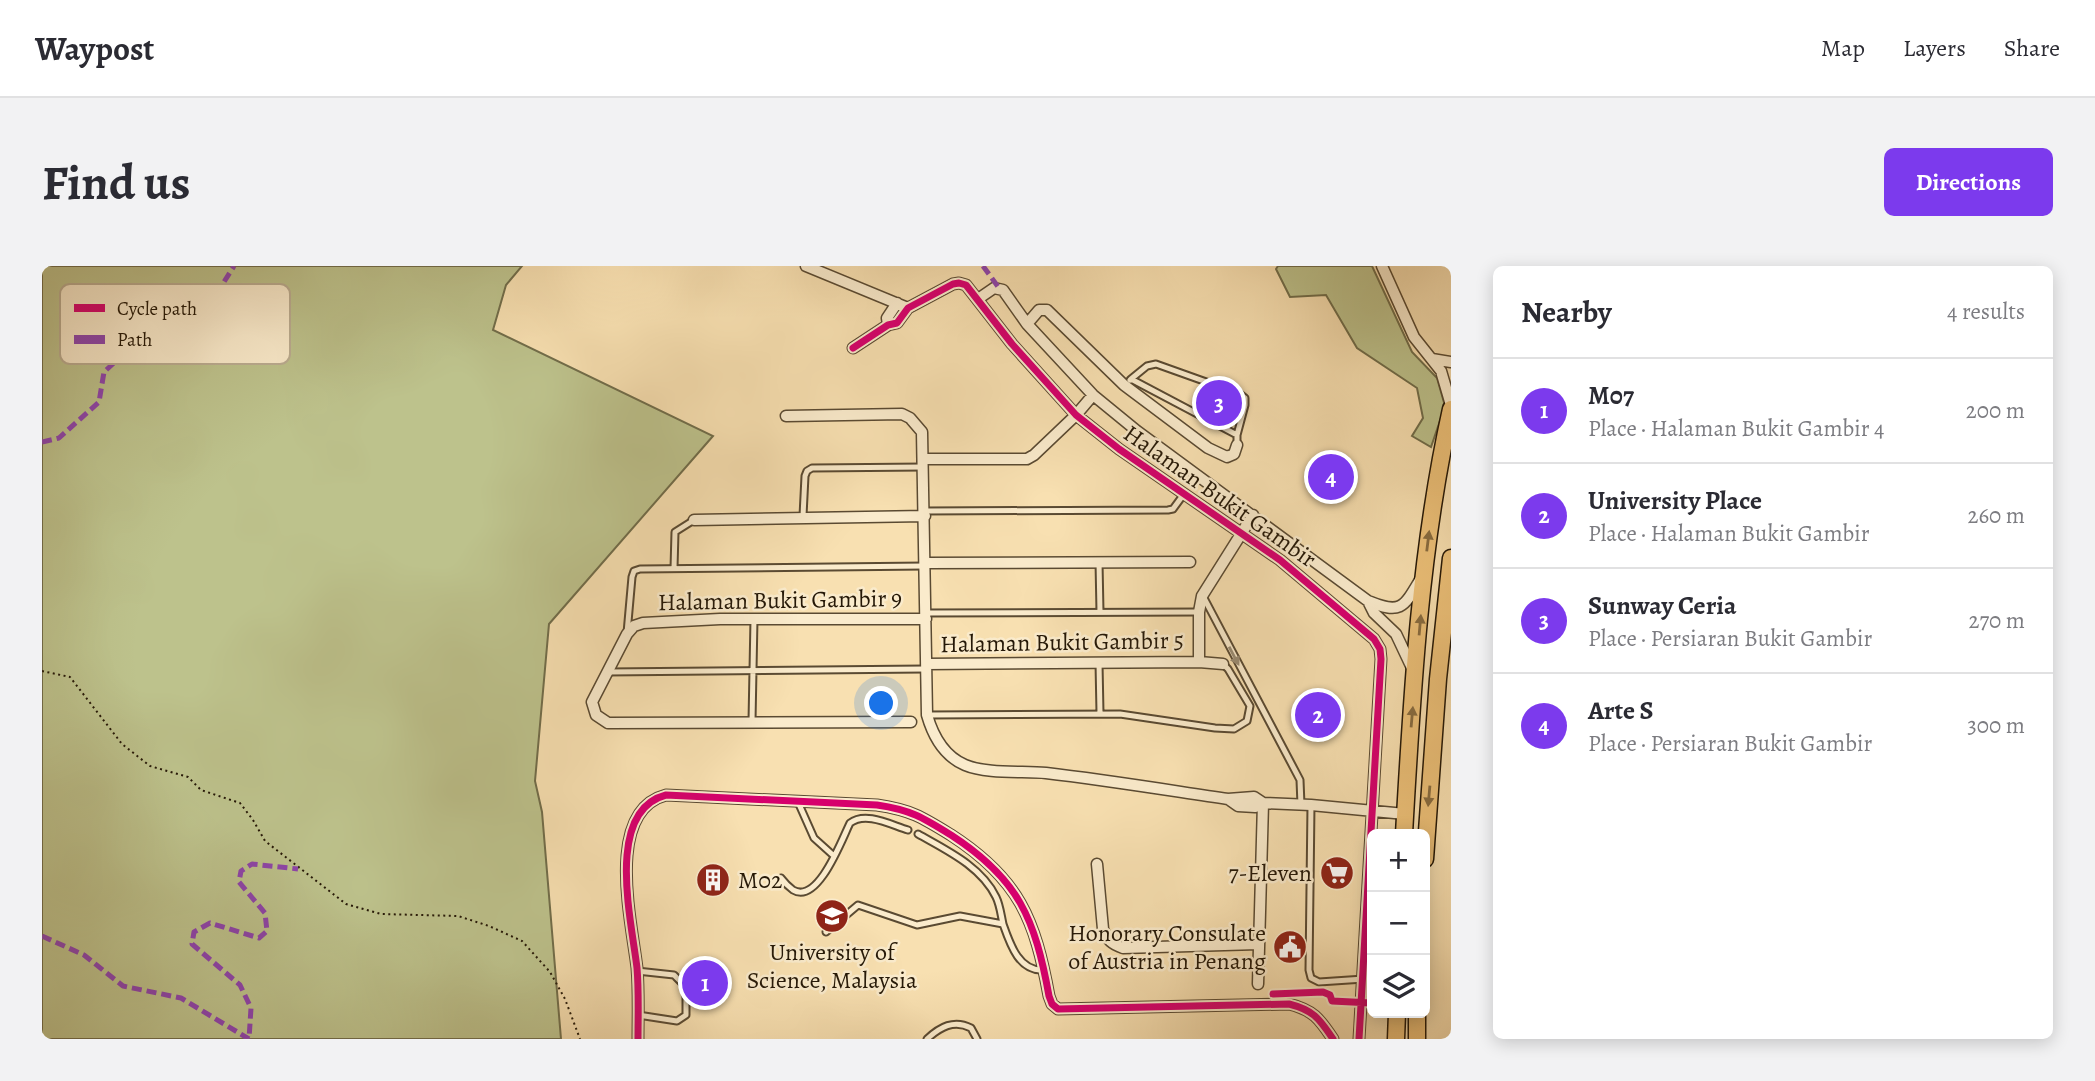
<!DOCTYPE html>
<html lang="en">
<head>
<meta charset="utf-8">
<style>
	body { margin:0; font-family:Alegreya,serif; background:#f2f2f3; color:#2b2b33 }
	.controls { position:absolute; right:21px; bottom:21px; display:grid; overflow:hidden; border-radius:10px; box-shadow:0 4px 18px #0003 }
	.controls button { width:63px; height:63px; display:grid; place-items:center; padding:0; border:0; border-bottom:2px solid #e1e1e2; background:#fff; color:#2b2b33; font:35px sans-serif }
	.you { position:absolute; left:840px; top:438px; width:24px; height:24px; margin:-18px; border:5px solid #fff; border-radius:50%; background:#1a73e8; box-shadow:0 0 0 10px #1a73e833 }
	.badge { display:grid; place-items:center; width:46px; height:46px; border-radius:50%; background:#7c3aed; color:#fff; font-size:23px; font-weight:700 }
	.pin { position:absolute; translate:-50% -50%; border:4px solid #fff; box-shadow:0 2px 7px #0006 }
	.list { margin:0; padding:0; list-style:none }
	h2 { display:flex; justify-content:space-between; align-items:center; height:91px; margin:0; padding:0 28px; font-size:30px }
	h2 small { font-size:23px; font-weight:400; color:#7c7c81 }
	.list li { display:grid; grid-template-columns:46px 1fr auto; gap:21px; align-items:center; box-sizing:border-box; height:105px; padding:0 28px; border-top:2px solid #e1e1e2 }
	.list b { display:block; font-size:26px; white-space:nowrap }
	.list p { margin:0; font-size:23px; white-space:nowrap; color:#7c7c81 }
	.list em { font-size:23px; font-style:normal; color:#7c7c81 }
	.icon { flex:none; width:38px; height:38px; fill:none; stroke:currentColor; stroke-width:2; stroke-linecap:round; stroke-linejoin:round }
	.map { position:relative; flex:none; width:1409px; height:773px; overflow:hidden; border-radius:10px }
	header { display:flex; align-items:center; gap:42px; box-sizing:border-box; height:98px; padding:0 35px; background:#fff; border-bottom:2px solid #e1e1e2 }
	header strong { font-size:33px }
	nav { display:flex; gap:38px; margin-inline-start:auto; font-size:24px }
	.intro { display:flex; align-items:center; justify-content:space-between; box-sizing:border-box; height:168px; padding:0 42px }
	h1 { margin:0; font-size:49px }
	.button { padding:18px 32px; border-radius:10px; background:#7c3aed; color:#fff; font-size:24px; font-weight:700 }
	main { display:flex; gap:42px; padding:0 42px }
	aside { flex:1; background:#fff; border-radius:10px; box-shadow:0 4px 18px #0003 }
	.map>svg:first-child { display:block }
</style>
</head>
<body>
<header>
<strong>Waypost</strong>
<nav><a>Map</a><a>Layers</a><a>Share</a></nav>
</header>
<div class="intro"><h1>Find us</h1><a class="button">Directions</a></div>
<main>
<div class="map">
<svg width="1409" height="773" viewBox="0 0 1409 773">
	<rect width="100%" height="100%" fill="#f8e0b1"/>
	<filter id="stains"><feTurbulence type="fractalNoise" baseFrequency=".00286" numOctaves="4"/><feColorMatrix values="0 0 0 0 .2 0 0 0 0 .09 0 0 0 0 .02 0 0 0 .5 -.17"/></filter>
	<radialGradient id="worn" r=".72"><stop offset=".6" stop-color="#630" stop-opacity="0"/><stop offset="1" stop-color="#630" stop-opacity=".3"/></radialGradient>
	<path fill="#bdc28c" stroke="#716d4a" stroke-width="2" d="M0 0H480L464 19 451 64 671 170 507 358 493 515 500 546 519 773H0Z
		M1236 0H1330L1370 86 1395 112 1403 140 1389 181 1370 170 1381 152 1375 122 1315 82 1284 29 1248 31 1234 3Z"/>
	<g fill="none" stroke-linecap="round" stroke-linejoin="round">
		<g stroke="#5a4a32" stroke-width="9">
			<path id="service" d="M1089 113 1105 100 1114 98 1198 128 1203 132V139L1195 169
				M1088 114 1089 113 1195 169V179
				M883 245 1126 244 1131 243 1142 228
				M761 250 763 210 765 205 770 202 882 201
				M1057 296 1058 346
				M632 302 633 266 652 254
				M1162 332 1258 514 1259 539
				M884 347 1157 346
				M585 367 590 311 592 305 598 303 883 300
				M1057 397 1058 447
				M565 406 883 403
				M886 449 1078 448 1173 462 1192 463 1205 455 1208 440 1186 403 1181 398
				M710 455 712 353
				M756 536 772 572 792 590
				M1269 539 1267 704 1269 712 1277 716 1322 713
				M876 568C904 584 939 600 954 631 958 639 959 649 961 658
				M739 612C742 616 747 621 751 624 776 639 800 573 808 557 824 545 849 559 866 564
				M784 666 816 639 875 659 918 650 961 658C968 678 977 706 1002 704
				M595 705 632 709 644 721V749L635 755 596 749
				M885 773C898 761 912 753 929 762L935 773"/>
		</g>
		<g stroke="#5a4a32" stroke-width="13">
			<path id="minor" d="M764 0 866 42
				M1340 0 1372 71 1399 105 1409 139
				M936 33 952 22 961 24 985 58 1051 129 1095 165 1326 335C1358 348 1361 343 1378 314
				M985 58 997 44H1005L1082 119 1166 182 1185 191 1192 188 1195 179
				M846 59 845 52 855 37
				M811 82 846 59 855 57 866 42 911 18 917 17 924 19 970 78 1034 149 1077 183 1238 294 1332 373 1338 383 1339 393 1317 773
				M1390 93 1409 96
				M744 150 860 148 868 152 880 166 885 449C891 470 902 490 923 499 944 508 980 505 1004 507 1064 514 1125 524 1186 533L1212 531 1221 537
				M882 193H985L992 189 1034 149 1051 129
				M652 254 883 250
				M883 297 1148 296
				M1326 335 1332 347 1354 368 1371 404
				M1157 396V346L1160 330 1211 249
				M884 398 1157 396 1181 398
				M869 456 566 457 554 449 550 436 585 368 592 360 601 357 678 353H884
				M1186 533 1196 540 1213 541 1221 537 1269 539 1363 548
				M1055 598 1061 663C1065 674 1070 678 1081 682L1216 678
				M1216 718 1221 537
				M596 773C596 750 597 726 595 702 590 657 562 545 624 529L835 539C869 544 880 551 909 569 977 613 993 653 1007 730L1010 738 1016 743 1247 738C1271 744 1277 752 1291 773"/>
		</g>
		<g stroke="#251807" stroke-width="19">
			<path id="primary" d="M1362 568C1370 427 1378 282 1409 143
				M1383 593 1396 413 1409 292
				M1354 773 1355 747
				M1375 773V747"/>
		</g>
		<path stroke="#251807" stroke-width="2" stroke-dasharray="2 3.5" stroke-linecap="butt" d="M0 405 28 411 80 478 108 500 146 511 159 524 198 537 211 554 223 575 304 638 339 648 416 650 447 660 480 675 508 706 523 733 538 773"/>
		<use href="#service" stroke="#faebcc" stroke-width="5"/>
		<use href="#minor" stroke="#faebcc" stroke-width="10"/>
		<use href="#primary" stroke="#ecc078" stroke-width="16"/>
		<path stroke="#8e44ad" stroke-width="5" stroke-dasharray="10 5" stroke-linecap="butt" d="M941 0 957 22
			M0 176 17 172 57 136 62 106 100 71 126 53 156 43 175 27 192 0
			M0 670 42 689 81 720 139 732 207 773 209 742 198 719 150 678 152 666 168 657 217 672 225 665 223 647 197 616 199 605 210 598 256 603"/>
		<g stroke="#faebcc" stroke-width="11">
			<path id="cycleway" d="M811 82 846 59 855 57 866 42 911 18 917 17 924 19 970 78 1034 149 1077 183 1238 294 1332 373 1338 383 1339 393 1317 773
				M1231 728 1281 726 1288 729 1290 735 1330 737
				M596 773C596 750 597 726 595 702 590 657 562 545 624 529L835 539C869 544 880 551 909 569 977 613 993 653 1007 730L1010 738 1016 743 1247 738C1271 744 1277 752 1291 773"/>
		</g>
		<use href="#cycleway" stroke="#d6006c" stroke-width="7"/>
	</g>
	<defs><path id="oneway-solid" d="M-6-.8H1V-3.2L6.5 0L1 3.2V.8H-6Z" transform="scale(1.75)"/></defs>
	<g fill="#886c40">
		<use href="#oneway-solid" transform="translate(1386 275) rotate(-83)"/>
		<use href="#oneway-solid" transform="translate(1378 359) rotate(-85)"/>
		<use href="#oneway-solid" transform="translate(1370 451) rotate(-85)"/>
		<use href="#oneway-solid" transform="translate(1387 530) rotate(95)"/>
	</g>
	<use fill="#9a8c73" href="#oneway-solid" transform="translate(1192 390) rotate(62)"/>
	<defs>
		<g id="supermarket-disc" transform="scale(1.75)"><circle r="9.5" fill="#8f2418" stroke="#faebcc"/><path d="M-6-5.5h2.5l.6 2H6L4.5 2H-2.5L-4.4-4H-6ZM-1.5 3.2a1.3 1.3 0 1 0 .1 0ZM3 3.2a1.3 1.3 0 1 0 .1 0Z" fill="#fff"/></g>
		<g id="building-disc" transform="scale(1.75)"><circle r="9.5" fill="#8f2418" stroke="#faebcc"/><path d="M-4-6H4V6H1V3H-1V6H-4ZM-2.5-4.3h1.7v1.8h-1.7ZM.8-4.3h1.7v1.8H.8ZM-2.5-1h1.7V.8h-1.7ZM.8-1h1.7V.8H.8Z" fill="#fff"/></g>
		<g id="university-disc" transform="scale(1.75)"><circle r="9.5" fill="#8f2418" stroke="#faebcc"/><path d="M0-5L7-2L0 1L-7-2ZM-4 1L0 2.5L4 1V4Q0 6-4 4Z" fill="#fff"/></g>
		<g id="civic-disc" transform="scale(1.75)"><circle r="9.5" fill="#8f2418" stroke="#faebcc"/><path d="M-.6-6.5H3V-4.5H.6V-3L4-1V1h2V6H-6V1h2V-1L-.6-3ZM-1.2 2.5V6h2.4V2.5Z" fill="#fff"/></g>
	</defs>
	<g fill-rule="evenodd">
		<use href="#supermarket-disc" x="1295" y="607"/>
		<use href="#building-disc" x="671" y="614"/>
		<use href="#university-disc" x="790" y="650"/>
		<use href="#civic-disc" x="1248" y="681"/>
	</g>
	<g text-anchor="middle" stroke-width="5" stroke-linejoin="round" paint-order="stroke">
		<g font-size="24" fill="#251807" stroke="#faebcc">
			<text transform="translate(1178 230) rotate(35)" y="8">Halaman Bukit Gambir</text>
			<text transform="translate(738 334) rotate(-1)" y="8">Halaman Bukit Gambir 9</text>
			<text transform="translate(1020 376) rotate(-1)" y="8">Halaman Bukit Gambir 5</text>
		</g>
		<g font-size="24" fill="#251807" stroke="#faebcc" text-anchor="end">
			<text x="1270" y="615">7-Eleven</text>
			<text x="696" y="622" text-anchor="start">M02</text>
			<text x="1224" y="675">Honorary Consulate<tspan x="1224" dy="28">of Austria in Penang</tspan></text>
			<text x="790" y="694" text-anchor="middle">University of<tspan x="790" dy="28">Science, Malaysia</tspan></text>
		</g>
	</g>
	<rect x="18" y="18" width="230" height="80" rx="10" fill="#faebcc" stroke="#baac91" stroke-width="2"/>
	<rect x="32" y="38" width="31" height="8" fill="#d6006c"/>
	<rect x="32" y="69" width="31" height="9" fill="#8e44ad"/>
	<g font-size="19" fill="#251807">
		<text x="75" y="49">Cycle path</text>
		<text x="75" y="80">Path</text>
	</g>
	<rect width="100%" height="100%" filter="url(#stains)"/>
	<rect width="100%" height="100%" fill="url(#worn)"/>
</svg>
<div class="controls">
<button>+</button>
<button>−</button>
<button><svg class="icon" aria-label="layers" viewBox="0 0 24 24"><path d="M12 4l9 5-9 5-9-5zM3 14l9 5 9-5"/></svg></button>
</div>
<div class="you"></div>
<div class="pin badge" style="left:663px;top:717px">1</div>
<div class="pin badge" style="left:1276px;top:449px">2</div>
<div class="pin badge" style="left:1177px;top:137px">3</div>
<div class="pin badge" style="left:1289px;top:211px">4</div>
</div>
<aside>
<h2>Nearby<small>4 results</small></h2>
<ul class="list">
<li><span class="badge">1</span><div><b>M07</b><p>Place · Halaman Bukit Gambir 4</p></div><em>200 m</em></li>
<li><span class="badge">2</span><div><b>University Place</b><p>Place · Halaman Bukit Gambir</p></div><em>260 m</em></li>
<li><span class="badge">3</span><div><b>Sunway Ceria</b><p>Place · Persiaran Bukit Gambir</p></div><em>270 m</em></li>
<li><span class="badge">4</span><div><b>Arte S</b><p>Place · Persiaran Bukit Gambir</p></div><em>300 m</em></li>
</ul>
</aside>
</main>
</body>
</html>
